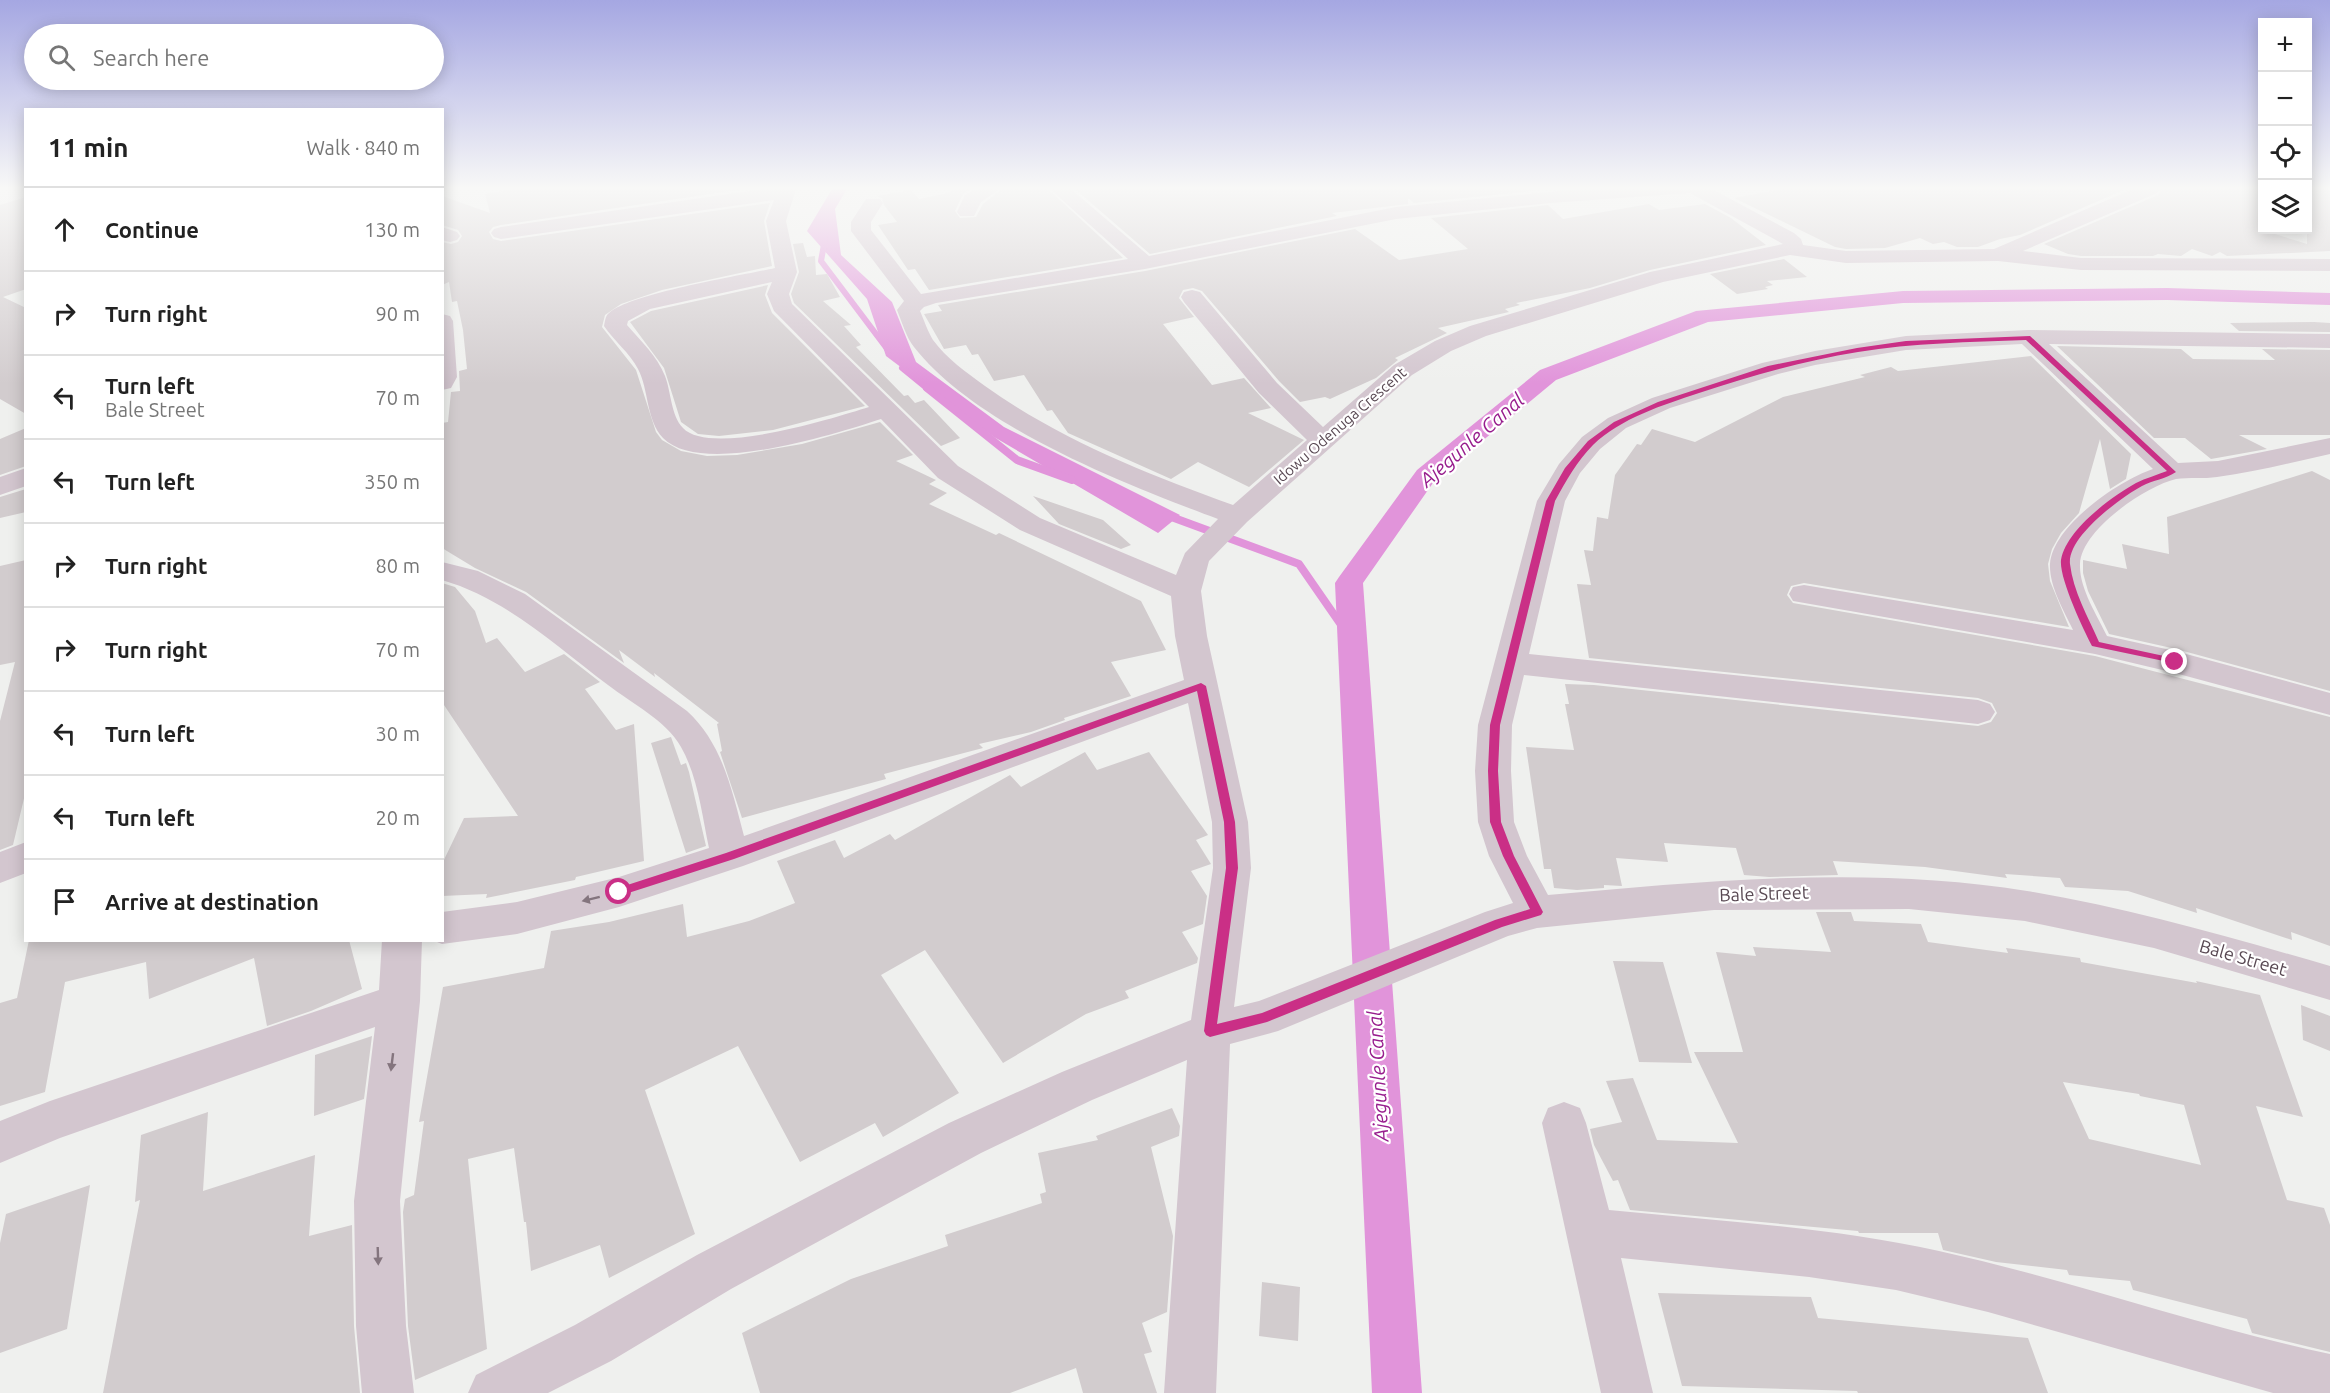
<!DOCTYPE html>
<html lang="en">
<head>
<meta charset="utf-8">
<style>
	body { margin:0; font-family:Ubuntu,sans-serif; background:#f6f6f6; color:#222 }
	.controls { position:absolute; right:18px; top:18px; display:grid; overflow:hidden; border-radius:0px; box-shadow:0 3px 15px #0003 }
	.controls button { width:54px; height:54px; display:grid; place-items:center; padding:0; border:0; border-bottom:2px solid #e0e0e0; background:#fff; color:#222; font:30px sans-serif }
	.stop { position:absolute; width:18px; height:18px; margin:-14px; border:4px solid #ca2f86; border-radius:50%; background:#fff }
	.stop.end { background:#ca2f86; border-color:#fff; box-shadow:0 2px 6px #0008 }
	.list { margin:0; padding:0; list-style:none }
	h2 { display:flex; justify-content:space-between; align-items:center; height:78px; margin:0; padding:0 24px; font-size:26px }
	h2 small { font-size:20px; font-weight:400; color:#767676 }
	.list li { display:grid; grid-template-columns:39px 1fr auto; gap:18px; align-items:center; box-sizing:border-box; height:84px; padding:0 24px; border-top:2px solid #e0e0e0 }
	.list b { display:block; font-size:22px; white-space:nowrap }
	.list p { margin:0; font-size:20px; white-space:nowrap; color:#767676 }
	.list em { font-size:20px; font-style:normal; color:#767676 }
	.icon { flex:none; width:33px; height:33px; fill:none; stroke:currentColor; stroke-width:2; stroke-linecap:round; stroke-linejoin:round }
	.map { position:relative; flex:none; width:2330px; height:1393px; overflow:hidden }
	.search { position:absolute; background:#fff; box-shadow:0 3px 15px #0003; left:24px; top:24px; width:420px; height:66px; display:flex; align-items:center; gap:15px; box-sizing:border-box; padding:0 21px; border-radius:33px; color:#767676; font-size:22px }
	.panel { position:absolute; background:#fff; box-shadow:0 3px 15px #0003; left:24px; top:108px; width:420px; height:834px; border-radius:0px }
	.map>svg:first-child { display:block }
</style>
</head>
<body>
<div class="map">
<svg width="2330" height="1393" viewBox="0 0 2330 1393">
	<rect width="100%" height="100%" fill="#eff0ee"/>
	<path fill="#e194da" d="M832 189H847L835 209 841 255 892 302 916 362 1004 427 1180 515 1158 533 994 437 886 356 867 299 807 231Z"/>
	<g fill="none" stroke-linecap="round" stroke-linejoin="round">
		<path stroke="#e194da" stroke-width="6" d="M825 239 821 261 888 350
			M902 368 929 390"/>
		<path stroke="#e194da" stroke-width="8" d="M927 388 1017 460 1072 480
			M1166 515 1299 564 1353 642"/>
		<path fill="#e194da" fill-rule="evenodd" d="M2167 288 2330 293V305L2167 300 1903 303 1708 322 1556 380 1435 480 1363 583 1422 1393H1372L1335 583 1339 577 1417 470 1540 370 1696 311 1903 291Z"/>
	</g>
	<path fill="#d2ccce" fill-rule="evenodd" d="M514 189H744L501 225 493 227 489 232 493 239 501 241 770 203 764 221 772 266 662 290 621 304 605 315 602 327 636 370 656 432 662 440 681 451 707 456 737 455 802 444 880 422 913 455 896 461 936 480 929 484 947 493 929 504 996 535 999 533 1141 601 1166 650 1111 662 1131 696 1064 718 1065 720 1031 732 979 744 983 748 884 774 886 779 742 818 720 752 722 751 717 724 719 723 654 673 655 677 619 650 624 663 526 592 475 568 442 548V423L448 422 451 392 460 391 459 371 467 369 463 330 457 301 452 302 449 282 442 285V242L451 244 458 242 462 236 458 230 442 225V196L490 213 485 194Z
		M953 189H970L963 194 955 211 960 218 976 217 983 204 1002 189H1048L1123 258 929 290 915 269 908 270 878 225 897 222 884 205 882 198 877 196 911 190 919 199 948 193Z
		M1075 189H1532L1533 191 1414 203 1408 198V204L1332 213 1337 216 1150 254Z
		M1782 189H2126L2020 235 2000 239 1978 247H1957L1944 242 1933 244 1920 238 1885 248 1846 249 1835 247 1734 198Z
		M2161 189H2262V230L2307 244V189H2330V251L2227 256 2220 252 2212 256 2192 249 2181 256 2158 254 2153 256H2081L2068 254 2044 244 2158 195Z
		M26 197V289L3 297 26 308V414L0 399V205Z
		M1649 204 1659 210 1705 204 1731 218 1766 245 1650 270 1590 288 1516 303 1520 305 1505 309 1509 312 1438 328 1447 333 1395 358 1398 360 1376 378 1330 399 1325 397 1300 402 1279 381 1202 291 1193 288 1183 290 1179 298 1194 317 1163 324 1212 385 1244 378 1271 408 1248 413 1304 440 1249 487 1198 462 1171 479 1068 433 1052 410 1047 411 1024 375 994 381 978 354 972 355 966 345 944 349 924 314 942 311 938 305 1145 271 1355 229 1399 260 1468 249 1431 218 1548 205 1563 219Z
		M803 243 807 257 815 256 816 275 827 274 840 297 823 301 851 325 844 326 861 345 856 347 904 396 908 395 915 403 924 400 960 438 941 446 794 303 791 294 799 272 793 244Z
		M1784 259 1807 277 1767 281 1773 285 1765 287 1768 289 1737 294 1710 274Z
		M768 285 765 295 772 313 865 406 773 430 719 436 698 434 681 422 664 368 630 322 651 311Z
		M2314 322 2330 323V332L2239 331 2230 323Z
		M2057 346 2181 349 2193 359 2275 360 2262 349 2330 350V435H2239L2267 449 2211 459 2185 438H2154Z
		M2031 356 2131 454 2126 479 2110 489 2100 439 2079 513 2061 533 2052 549 2048 564 2050 581 2069 627 1804 583 1791 586 1787 595 1793 603 2095 656 2330 717V946L2291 932 2292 940 2196 908 2197 913 2128 891 2065 887 2060 878 2005 874 2007 878 1925 867 1833 861 1838 875 1769 877 1744 875 1736 848 1664 843 1668 862 1616 858 1622 886 1604 885V888L1577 890 1554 888 1551 869H1544L1526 747 1574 750 1565 704H1569L1565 684 1594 685 1978 726 1991 722 1997 713 1992 703 1978 698 1589 658 1577 584 1591 585 1584 550 1593 551 1597 517 1608 519 1615 475 1637 444 1641 445 1652 429 1695 442 1783 397 1865 377 1860 375 1891 367 1898 371Z
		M26 428V466L0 475V439Z
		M2312 471 2330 480V691L2176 649 2109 634 2088 591 2083 573V560L2127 569 2122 544 2169 554 2167 517Z
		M26 489V512L0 518V497Z
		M1033 496 1103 520 1131 545 1121 549 1059 524Z
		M26 560V790L13 845 0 850V721L15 662 0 665V566Z
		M442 583 455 587 475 611 486 643 497 638 525 672 564 654 600 682 585 689 616 730 634 724 644 861 576 877 575 880 486 898 487 894 442 896V864L464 818 518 816 442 702Z
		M671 737 681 765 686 763 689 772 706 846 686 853 651 743Z
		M1085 752 1097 770 1149 752 1208 835 1196 840 1211 864 1191 871 1207 896 1203 924 1182 932 1198 958 1197 963 1125 991 1129 998 1086 1014 1003 1063 925 950 881 975 959 1093 883 1137 875 1123 800 1162 738 1046 645 1090 695 1234 609 1278 600 1245 531 1271 526 1222H524L514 1148 468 1159 487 1349 415 1380 408 1326 403 1212 405 1199 414 1195 424 1121 419 1122 443 987 544 968 551 931 609 922 683 904 687 937 749 921 795 903 777 861 835 840 844 858 890 834 895 840 1010 775 1021 787Z
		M1816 912H1851L1854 921 1921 924 1928 942 2008 953 2006 948 2080 958 2081 962 2197 983 2196 981 2260 995 2303 1117 2256 1106 2287 1200 2324 1208 2330 1225V1352L2252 1333 2247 1319 2133 1290 2130 1281 2069 1275 2067 1270 1996 1262 1943 1250 1938 1233H1859L1858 1231 1630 1210 1618 1180 1613 1181 1594 1145 1590 1129 1622 1122 1606 1081 1633 1078 1657 1140 1738 1143 1694 1052H1743L1716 952 1756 956 1753 947 1831 952ZM2063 1082 2139 1094 2140 1096 2184 1105 2201 1165 2089 1139Z
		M29 940H349L362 989 311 1011 267 1026 254 958 149 999 146 962 65 982 45 1092 0 1106V1003L17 998Z
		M1613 961 1663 962 1692 1063 1639 1062Z
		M2301 1005 2330 1016V1051L2303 1040Z
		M372 1036 364 1099 314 1116 315 1055Z
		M1172 1108 1180 1126 1179 1136 1151 1147 1173 1236 1167 1312 1142 1323 1152 1352 1144 1354 1157 1393H1083L1076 1368 1010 1393H760L742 1333 851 1279 948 1246 945 1235 1042 1203 1040 1194 1046 1192 1038 1153 1098 1140 1096 1136Z
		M208 1112 203 1191 315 1155 309 1236 352 1225 354 1326 360 1393H103L140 1200 135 1202 141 1135Z
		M90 1185 67 1329 0 1353V1243L6 1214Z
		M1262 1282 1300 1287 1298 1341 1259 1336Z
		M1658 1293 1811 1297 1818 1318 2028 1338 2048 1393H1858L1857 1391 1682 1386Z"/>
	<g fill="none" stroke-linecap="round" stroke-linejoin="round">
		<path fill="#d3c6cf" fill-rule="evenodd" d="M763 189H796L786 221 797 272 789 294 792 304 958 466 1040 518 1176 575 1185 553 1218 519C1124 484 977 427 914 347 906 337 902 322 897 310L904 301 851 231V222L866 199H880L883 203 871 222V230L921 294 1128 259 1050 189H1071L1149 256 1396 207 1579 189H1712L1794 233 1801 239 1803 245 1846 251 1994 249 2133 189H2159L2157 193 2023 251 2081 258 2330 259V271L2081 270 1998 261 1846 263 1790 255 1663 282 1486 336 1451 351 1412 375 1247 522 1209 561 1201 591 1207 636 1248 822 1251 868 1234 1007 1259 1001 1485 912 1513 903 1489 856 1478 822 1475 771 1478 725 1537 501 1559 464 1582 437 1608 418 1652 398 1762 363 1815 351 1906 336 2028 330 2330 334V348L2049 344 2178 463 2218 461 2330 438V454C2293 462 2255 472 2217 477 2204 479 2189 477 2176 479 2146 486 2081 530 2080 564 2079 588 2097 615 2107 636L2175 651 2330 693V715L2175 673 2095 654 1793 601 1789 594 1793 587 1804 585 2073 630C2064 611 2049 586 2050 564 2053 525 2120 480 2153 469L2022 344 1906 350 1815 365 1778 374 1670 408 1626 428 1600 449 1580 473 1565 501 1529 654 1978 700 1990 704 1995 712 1990 720 1978 724 1524 675 1512 725 1511 771 1514 822 1527 856 1548 895C1705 881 1870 865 2027 891 2130 908 2229 937 2330 966V1000L2154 948 2025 921 1909 909 1714 910 1537 928 1508 936 1278 1031 1230 1044 1216 1393H1164L1187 1060 1092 1100 981 1153 731 1289 611 1361 548 1393H468L476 1375 575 1325 697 1255 949 1123 1062 1072 1191 1020 1213 868 1212 822 1188 703 743 866 619 907 517 934 442 944 432 940H442V912L517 902 619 877 709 848C702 815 698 777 681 747 666 720 631 703 608 685 556 646 507 599 442 580V562L478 571 525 594 687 711C723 744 732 791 744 836L1184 680 1175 636 1171 596 1020 530 938 478 881 419C835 434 701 477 663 438 646 420 649 390 638 369 630 353 614 341 604 326 605 322 605 316 609 313 632 293 740 276 775 268L766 221 774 200 501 239 494 237 491 233 494 229 501 227ZM1690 193 1783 244 1650 272 1470 326 1435 341 1394 365 1323 427 1277 383 1200 292 1192 290 1184 292 1181 297 1184 302 1259 393 1307 440 1233 505C1147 474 1059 439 985 386 967 373 946 358 933 340 928 332 924 320 920 311L924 307 936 303 1145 269 1396 219 1550 203ZM772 282 767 294 774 311 869 407C834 418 710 457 683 428 671 416 671 391 665 376 657 356 641 341 627 325L628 321 650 309Z
			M976 189H1000L981 202 974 216H960L957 212 965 195Z
			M442 227 457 232 460 236 457 240 450 242 442 240Z
			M442 314 450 316 453 321 457 377 451 388 442 390Z
			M26 468V486L0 495V477Z
			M26 842V873L0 883V852Z
			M382 940H422L420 1001 400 1201 406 1326 414 1393H362L356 1326 354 1201 375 1027 60 1138 0 1163V1121L50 1101 379 990Z
			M1564 1102 1580 1108 1586 1123 1609 1210C1719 1221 1830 1227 1939 1251 2071 1280 2198 1326 2330 1354V1393H2273L1988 1312 1896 1290 1809 1277 1621 1258 1653 1393H1601L1542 1123 1548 1108Z"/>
	</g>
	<defs><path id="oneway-solid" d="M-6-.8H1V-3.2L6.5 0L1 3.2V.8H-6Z" transform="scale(1.5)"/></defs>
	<g fill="#84757e">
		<use href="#oneway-solid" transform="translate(591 899) rotate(166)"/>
		<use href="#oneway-solid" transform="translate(392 1062) rotate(97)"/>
		<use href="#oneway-solid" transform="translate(378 1256) rotate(88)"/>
	</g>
	<linearGradient id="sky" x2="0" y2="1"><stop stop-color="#a5a7e2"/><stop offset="0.49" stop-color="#f8f8f7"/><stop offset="1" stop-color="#f8f8f7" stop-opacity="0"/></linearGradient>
	<rect width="2330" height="384" fill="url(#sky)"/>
	<path fill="#ca2f86" d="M2030 336 2176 472C2166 479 2153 480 2142 486 2120 498 2067 537 2070 564 2073 591 2088 617 2099 642L2178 659V664L2092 646C2083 629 2059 578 2061 560 2066 530 2111 497 2136 483 2146 478 2157 475 2167 471L2026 340C1970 342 1913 343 1858 352 1803 361 1751 376 1699 393 1663 405 1621 418 1593 445 1577 461 1566 481 1555 501L1500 725 1498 771 1501 822 1514 856 1543 912 1541 915 1502 927 1267 1022 1210 1037 1206 1035 1204 1031 1226 868 1224 822 1197 691 734 859 619 896 614 892 615 889 726 853 1201 683 1206 686 1235 822 1238 868 1217 1024 1262 1013 1495 920 1530 909 1503 856 1490 822 1488 771 1490 725 1546 501 1565 468 1588 441 1614 422 1658 402 1768 366 1857 348 1906 341Z"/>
	<g text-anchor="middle" stroke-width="4.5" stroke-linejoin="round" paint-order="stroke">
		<g font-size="15" fill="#594953" stroke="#fff">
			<text transform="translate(1340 426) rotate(-41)" y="5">Idowu Odenuga Crescent</text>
		</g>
		<g font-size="18" fill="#594953" stroke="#fff">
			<text transform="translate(1764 894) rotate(-2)" y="6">Bale Street</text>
			<text transform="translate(2243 958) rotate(16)" y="6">Bale Street</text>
		</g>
		<g font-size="20" font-style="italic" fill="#971d8d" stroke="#fff">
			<text transform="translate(1472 440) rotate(-41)" y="7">Ajegunle Canal</text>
			<text transform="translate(1378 1076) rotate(-93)" y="7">Ajegunle Canal</text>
		</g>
	</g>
</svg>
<div class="controls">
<button>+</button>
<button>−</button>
<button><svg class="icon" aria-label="locate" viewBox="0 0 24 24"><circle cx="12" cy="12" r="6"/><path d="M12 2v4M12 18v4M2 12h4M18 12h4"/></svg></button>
<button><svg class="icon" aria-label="layers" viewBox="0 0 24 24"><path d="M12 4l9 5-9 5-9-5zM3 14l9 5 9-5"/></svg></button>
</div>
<div class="stop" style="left:619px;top:892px"></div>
<div class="stop end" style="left:2175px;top:662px"></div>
<div class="search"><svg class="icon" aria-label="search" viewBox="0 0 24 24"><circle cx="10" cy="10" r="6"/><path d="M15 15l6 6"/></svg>Search here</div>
<section class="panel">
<h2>11 min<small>Walk · 840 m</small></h2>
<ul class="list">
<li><svg class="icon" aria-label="ahead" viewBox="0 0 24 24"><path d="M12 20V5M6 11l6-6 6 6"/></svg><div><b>Continue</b></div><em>130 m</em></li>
<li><svg class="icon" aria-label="right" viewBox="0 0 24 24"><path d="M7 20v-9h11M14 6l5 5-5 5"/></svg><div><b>Turn right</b></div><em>90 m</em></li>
<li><svg class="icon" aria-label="left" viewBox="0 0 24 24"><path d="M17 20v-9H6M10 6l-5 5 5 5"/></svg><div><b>Turn left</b><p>Bale Street</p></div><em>70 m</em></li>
<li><svg class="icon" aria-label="left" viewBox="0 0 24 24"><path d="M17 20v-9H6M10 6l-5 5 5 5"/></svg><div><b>Turn left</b></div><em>350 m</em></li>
<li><svg class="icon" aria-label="right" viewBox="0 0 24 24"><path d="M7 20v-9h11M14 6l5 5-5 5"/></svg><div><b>Turn right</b></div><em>80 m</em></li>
<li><svg class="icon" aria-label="right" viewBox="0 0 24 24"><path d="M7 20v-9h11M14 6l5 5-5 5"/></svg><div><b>Turn right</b></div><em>70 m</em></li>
<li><svg class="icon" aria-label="left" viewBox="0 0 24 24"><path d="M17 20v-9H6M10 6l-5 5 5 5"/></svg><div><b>Turn left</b></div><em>30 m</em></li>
<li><svg class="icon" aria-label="left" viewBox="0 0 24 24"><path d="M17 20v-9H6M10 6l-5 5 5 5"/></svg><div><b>Turn left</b></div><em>20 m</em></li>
<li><svg class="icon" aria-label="arrive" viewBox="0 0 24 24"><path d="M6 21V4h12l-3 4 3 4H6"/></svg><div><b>Arrive at destination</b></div></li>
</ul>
</section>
</div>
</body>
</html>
